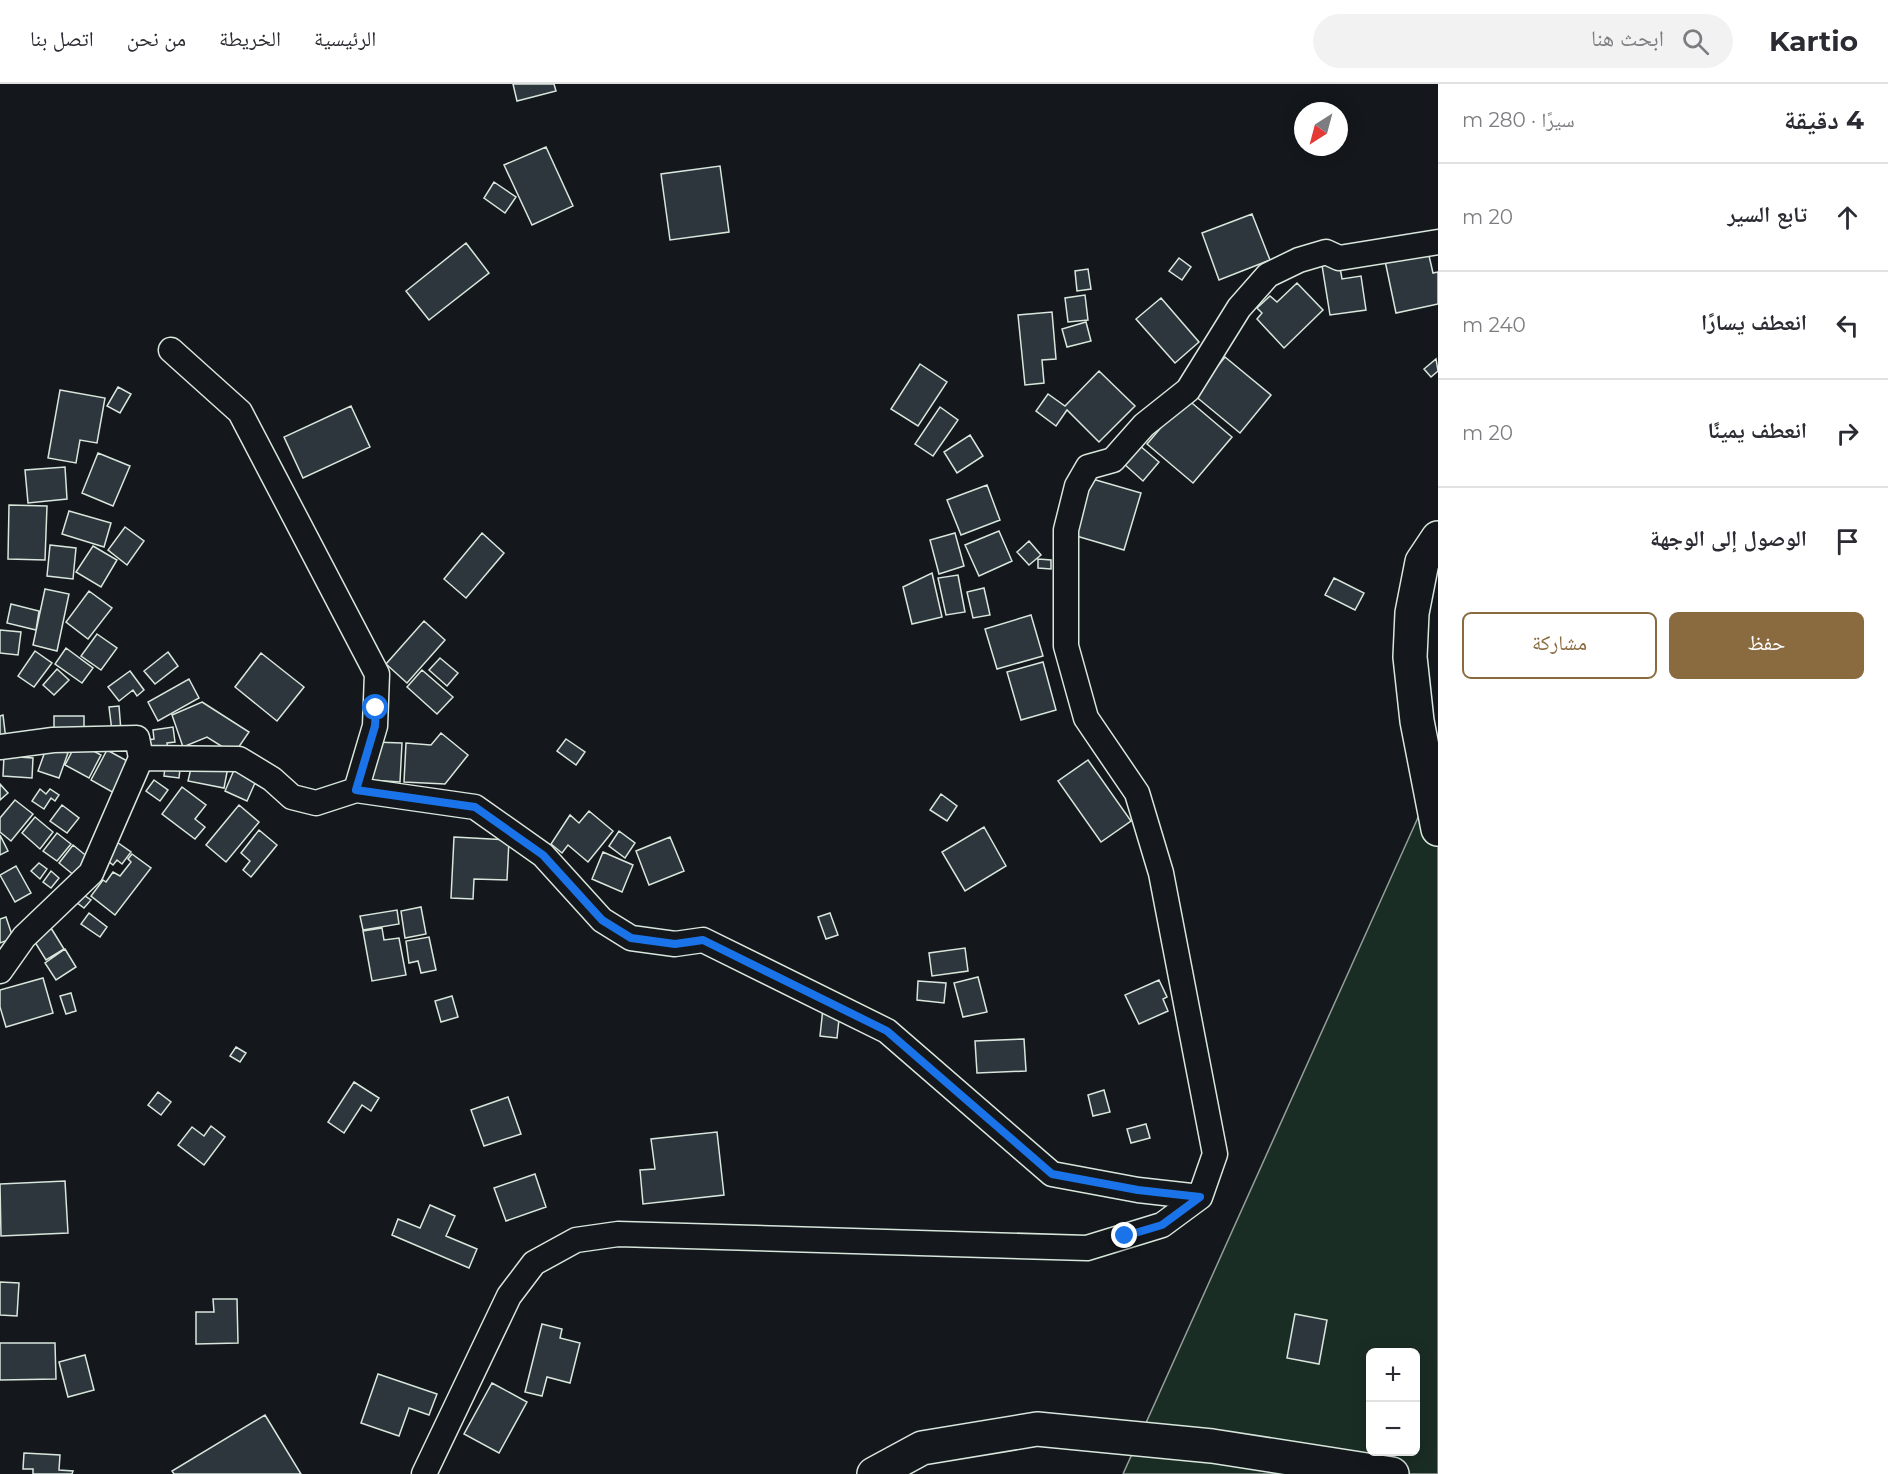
<!DOCTYPE html>
<html lang="ar">
<head>
<meta charset="utf-8">
<style>
	body { margin:0; font-family:Montserrat,"Noto Naskh Arabic",sans-serif; background:#f2f2f3; color:#2b2b33; direction:rtl }
	.controls { position:absolute; right:18px; bottom:18px; display:grid; overflow:hidden; border-radius:9px; box-shadow:0 3px 15px #0003 }
	.controls button { width:54px; height:54px; display:grid; place-items:center; padding:0; border:0; border-bottom:2px solid #e1e1e2; background:#fff; color:#2b2b33; font:30px sans-serif }
	.compass { position:absolute; left:1294px; top:18px; width:54px; height:54px; border-radius:50%; background:#fff; box-shadow:0 3px 15px #0003; rotate:216deg }
	.stop { position:absolute; width:18px; height:18px; margin:-14px; border:4px solid #1a73e8; border-radius:50%; background:#fff }
	.stop.end { background:#1a73e8; border-color:#fff; box-shadow:0 2px 6px #0008 }
	.list { margin:0; padding:0; list-style:none }
	h2 { display:flex; justify-content:space-between; align-items:center; height:78px; margin:0; padding:0 24px; font-size:26px }
	h2 small { font-size:20px; font-weight:400; color:#7c7c81 }
	.list li { display:grid; grid-template-columns:39px 1fr auto; gap:18px; align-items:center; box-sizing:border-box; height:108px; padding:0 24px; border-top:2px solid #e1e1e2 }
	.list b { display:block; font-size:22px; white-space:nowrap }
	.list em { font-size:20px; font-style:normal; color:#7c7c81 }
	.actions { display:flex; gap:12px; padding:18px 24px }
	.actions a { flex:1; padding:14px 0; border:2px solid #8a6a3f; border-radius:9px; text-align:center; font-size:21px; color:#8a6a3f }
	.actions .main { background:#8a6a3f; color:#fff }
	.icon { flex:none; width:33px; height:33px; fill:none; stroke:currentColor; stroke-width:2; stroke-linecap:round; stroke-linejoin:round }
	.map { position:relative; flex:none; width:1438px; height:1390px; overflow:hidden; direction:ltr }
	header { display:flex; align-items:center; gap:36px; box-sizing:border-box; height:84px; padding:0 30px; background:#fff; border-bottom:2px solid #e1e1e2 }
	header strong { font-size:28px }
	nav { display:flex; gap:33px; margin-inline-start:auto; font-size:21px }
	.search { width:420px; height:54px; background:#f2f2f3; display:flex; align-items:center; gap:15px; box-sizing:border-box; padding:0 21px; border-radius:33px; color:#7c7c81; font-size:22px }
	main { display:flex }
	aside { flex:1; background:#fff }
	.map>svg:first-child { display:block }
</style>
</head>
<body>
<header>
<strong>Kartio</strong>
<div class="search"><svg class="icon" aria-label="search" viewBox="0 0 24 24"><circle cx="10" cy="10" r="6"/><path d="M15 15l6 6"/></svg>ابحث هنا</div>
<nav><a>الرئيسية</a><a>الخريطة</a><a>من نحن</a><a>اتصل بنا</a></nav>
</header>
<main>
<aside>
<h2>4 دقيقة<small>سيرًا · 280 m</small></h2>
<ul class="list">
<li><svg class="icon" aria-label="ahead" viewBox="0 0 24 24"><path d="M12 20V5M6 11l6-6 6 6"/></svg><div><b>تابع السير</b></div><em>20 m</em></li>
<li><svg class="icon" aria-label="left" viewBox="0 0 24 24"><path d="M17 20v-9H6M10 6l-5 5 5 5"/></svg><div><b>انعطف يسارًا</b></div><em>240 m</em></li>
<li><svg class="icon" aria-label="right" viewBox="0 0 24 24"><path d="M7 20v-9h11M14 6l5 5-5 5"/></svg><div><b>انعطف يمينًا</b></div><em>20 m</em></li>
<li><svg class="icon" aria-label="arrive" viewBox="0 0 24 24"><path d="M6 21V4h12l-3 4 3 4H6"/></svg><div><b>الوصول إلى الوجهة</b></div></li>
</ul>
<div class="actions"><a class="main">حفظ</a><a>مشاركة</a></div>
</aside>
<div class="map">
<svg width="1438" height="1390" viewBox="0 0 1438 1390">
	<rect width="100%" height="100%" fill="#14181c"/>
	<path fill="#1a2d24" stroke="#939e99" stroke-width="1.5" fill-rule="evenodd" d="M1438 689V1390H1123ZM1370 1268H1416V1368H1370Z"/>
	<path fill="#2c363c" stroke="#d8e6dc" stroke-width="1.5" d="M513 0H554L556 7 517 17Z
		M546 63 573 122 532 141 504 81Z
		M720 82 729 148 670 156 661 90Z
		M494 98 516 113 505 129 484 114Z
		M1252 130 1270 176 1219 196 1202 149Z
		M466 159 489 189 429 236 406 207Z
		M1427 163 1433 189 1438 188V220L1396 229 1384 172Z
		M1338 172 1342 195 1361 192 1366 226 1330 231 1321 175Z
		M1179 174 1191 183 1182 196 1169 187Z
		M1088 185 1091 205 1077 207 1075 187Z
		M1297 199 1323 226 1284 264 1257 235 1262 229 1257 224 1270 212 1277 218Z
		M1085 211 1088 236 1068 238 1065 214Z
		M1161 214 1199 258 1175 279 1136 235Z
		M1052 228 1056 275 1042 276 1044 299 1025 301 1018 231Z
		M1086 238 1091 257 1067 263 1062 245Z
		M1225 273 1271 311 1240 349 1194 311Z
		M1436 275 1438 287 1431 293 1424 285Z
		M920 280 947 298 918 342 891 325Z
		M1099 287 1135 322 1099 358 1067 326 1056 342 1036 327 1048 310 1065 322Z
		M118 303 131 310 120 329 107 322Z
		M60 306 105 314 97 359 80 356 76 379 48 374Z
		M1186 314 1232 353 1193 399 1147 360Z
		M351 322 370 363 303 394 284 353Z
		M940 323 958 336 933 372 915 360Z
		M970 351 983 372 957 389 944 368Z
		M1139 361 1159 378 1143 397 1123 379Z
		M98 369 130 382 113 422 82 409Z
		M65 383 67 415 28 419 25 386Z
		M1089 394 1141 409 1124 466 1073 451Z
		M987 401 1000 436 961 451 947 416Z
		M9 421 47 422 45 476 8 475Z
		M69 427 111 439 104 463 62 450Z
		M125 443 144 457 127 481 108 466Z
		M999 447 1012 477 979 492 965 461Z
		M482 449 504 469 466 514 444 495Z
		M955 449 964 482 939 490 930 456Z
		M1029 457 1041 471 1029 481 1017 468Z
		M50 461 76 464 73 495 47 492Z
		M93 462 117 476 101 503 76 488Z
		M1038 475 1051 476V485L1038 484Z
		M932 489 942 533 912 540 903 503Z
		M958 491 965 528 946 531 938 494Z
		M1334 494 1364 509 1355 526 1325 511Z
		M984 504 990 531 973 534 967 508Z
		M45 505 69 510 57 567 33 561Z
		M89 507 112 524 88 555 66 538Z
		M11 520 39 527 36 546 7 539Z
		M1031 531 1043 572 997 585 985 545Z
		M424 537 445 556 407 599 386 580Z
		M0 546 21 548 18 571 0 569Z
		M97 550 117 564 101 586 81 572Z
		M66 564 93 584 82 599 55 580Z
		M35 567 52 579 34 603 18 592Z
		M168 568 178 582 155 600 144 587Z
		M261 569 304 603 277 637 235 603Z
		M440 574 458 589 447 602 429 586Z
		M1043 578 1056 626 1021 636 1007 588Z
		M57 585 69 596 54 611 43 601Z
		M422 586 453 613 437 630 407 603Z
		M130 587 144 606 137 612 133 606 119 617 108 603Z
		M189 595 199 614 158 637 148 618Z
		M202 618 249 648 234 670 207 653 183 663 172 631Z
		M119 622 121 647H112L109 623Z
		M3 631 6 656 0 657V632Z
		M54 632H84V654L54 653Z
		M173 643 175 658 167 659 168 668 147 670 145 656 154 655 153 646Z
		M441 649 468 671 445 700 404 698 406 659 431 661Z
		M566 655 585 668 576 681 557 667Z
		M77 658 101 671 89 694 65 681Z
		M373 658 402 659 400 698 371 696Z
		M47 662 68 669 59 694 38 687Z
		M107 666 131 679 114 709 91 696Z
		M4 672 33 674 32 694 3 692Z
		M193 676 228 683 224 704 188 697Z
		M1088 676 1131 737 1101 758 1058 697Z
		M165 683 180 685 179 694 164 692Z
		M234 686 259 690 247 717 225 707Z
		M154 696 168 706 160 717 146 707Z
		M0 700 8 709 0 716Z
		M182 703 206 721 195 735 205 743 195 755 162 730Z
		M40 705 46 710 50 705 59 711 55 717 51 714 44 725 32 717Z
		M941 710 957 722 947 737 930 726Z
		M15 716 33 730 11 757 0 748V734Z
		M62 721 79 734 67 749 50 737Z
		M239 721 259 738 226 778 206 761Z
		M589 727 613 747 588 778 568 761 562 769 551 760 570 731 579 739Z
		M35 733 53 748 40 765 22 749Z
		M984 743 1006 782 965 807 942 768Z
		M259 746 277 761 251 793 243 786 250 777 241 769Z
		M619 747 635 759 625 774 609 762Z
		M57 749 71 760 57 777 43 767Z
		M0 751 8 767 0 771Z
		M454 753 509 756 507 796 474 795 473 815 451 814Z
		M670 753 684 787 649 801 636 767Z
		M114 756 131 768 122 780 117 776 113 781 102 772Z
		M73 761 89 774 75 792 59 779Z
		M603 768 633 781 622 808 592 795Z
		M132 770 151 784 115 831 91 812 103 796 106 798 113 788 120 792 131 778 128 775Z
		M39 779 47 785 40 795 31 787Z
		M16 782 31 809 15 818 0 791Z
		M51 787 59 794 51 804 43 798Z
		M82 810 91 816 84 824 76 818Z
		M421 823 426 850 405 854 401 827Z
		M397 826 399 840 363 846 360 832Z
		M89 829 107 843 100 853 81 840Z
		M830 829 838 851 826 855 818 833Z
		M6 833 13 854 0 859V835Z
		M51 844 64 865 46 876 33 855Z
		M382 844 384 856 399 854 406 891 372 897 363 847Z
		M429 853 436 886 421 889 418 877 409 879 406 857Z
		M965 864 968 887 932 892 929 869Z
		M65 865 76 883 56 896 45 879Z
		M978 893 987 928 963 933 954 899Z
		M43 894 53 929 6 943 0 923V906Z
		M1159 896 1167 913 1163 915 1168 927 1139 940 1125 911Z
		M918 897 946 899 944 919 917 916Z
		M71 909 76 927 66 930 60 912Z
		M452 912 458 933 441 938 435 917Z
		M823 924 840 926 837 954 820 952Z
		M1024 955 1026 987 977 989 975 957Z
		M236 963 246 969 240 978 230 972Z
		M354 998 379 1014 371 1027 362 1021 344 1049 328 1038Z
		M1104 1006 1110 1028 1093 1032 1088 1011Z
		M158 1008 171 1018 161 1031 148 1021Z
		M508 1013 521 1050 484 1062 471 1026Z
		M1146 1040 1150 1054 1131 1059 1127 1045Z
		M211 1042 225 1053 204 1081 178 1061 192 1043 204 1052Z
		M717 1048 724 1111 643 1120 640 1086 655 1085 651 1055Z
		M535 1090 546 1123 506 1137 494 1104Z
		M65 1097 68 1149 1 1152 0 1100Z
		M430 1121 455 1132 446 1152 477 1165 469 1184 392 1151 398 1135 420 1144Z
		M0 1198 19 1199 17 1232 0 1231Z
		M213 1215H237L238 1259 196 1260V1228H214Z
		M1295 1230 1327 1236 1319 1280 1287 1274Z
		M542 1240 562 1245 560 1254 580 1259 570 1299 547 1293 542 1312 525 1308Z
		M0 1259H55L56 1295 0 1296Z
		M85 1271 94 1306 68 1313 59 1278Z
		M378 1290 437 1310 429 1331 409 1324 399 1352 361 1339Z
		M492 1299 527 1318 499 1369 464 1350Z
		M265 1331 301 1390H174L172 1387Z
		M24 1369 60 1371 59 1386 73 1387 72 1390H33V1385H23Z"/>
	<g fill="none" stroke-linecap="round" stroke-linejoin="round">
		<g stroke="#d8e6dc" stroke-width="27">
			<path id="street" d="M0 663 53 656 137 654 141 674
				M356 706 475 723 543 771 602 836 631 854 675 860 703 856 887 947 1052 1090 1138 1106 1200 1113
				M0 887 24 853 91 789 141 674 239 675 272 695 292 713 316 719 356 706 375 642 377 590 240 328 171 266
				M424 1390 509 1212 534 1179 576 1156 618 1150 1087 1164 1162 1141 1200 1113 1215 1070 1161 789 1137 709 1086 634 1066 562V446L1077 402 1088 383 1113 376 1144 341 1188 306 1239 224 1268 191 1299 176 1326 168 1339 174 1438 158"/>
		</g>
		<g stroke="#d8e6dc" stroke-width="36">
			<path id="secondary" d="M1438 454 1422 478 1412 529 1410 573 1417 637 1438 745
				M874 1390 922 1364 1037 1345 1212 1362 1392 1390"/>
		</g>
		<use href="#street" stroke="#14181c" stroke-width="24"/>
		<use href="#secondary" stroke="#14181c" stroke-width="33"/>
	</g>
	<g fill="none" stroke-linecap="round" stroke-linejoin="round">
		<path stroke="#1a73e8" stroke-width="8" d="M376 624 375 642 356 706 475 723 543 771 602 836 631 854 675 860 703 856 887 947 1052 1090 1138 1106 1200 1113 1162 1141 1125 1152"/>
	</g>
</svg>
<div class="controls">
<button>+</button>
<button>−</button>
</div>
<svg class="compass" viewBox="-18 -18 36 36"><path d="M0-13l5 13h-10z" fill="#e53935"/><path d="M0 13l5-13h-10z" fill="#7c7c81"/></svg>
<div class="stop" style="left:376px;top:624px"></div>
<div class="stop end" style="left:1125px;top:1152px"></div>
</div>
</main>
</body>
</html>
